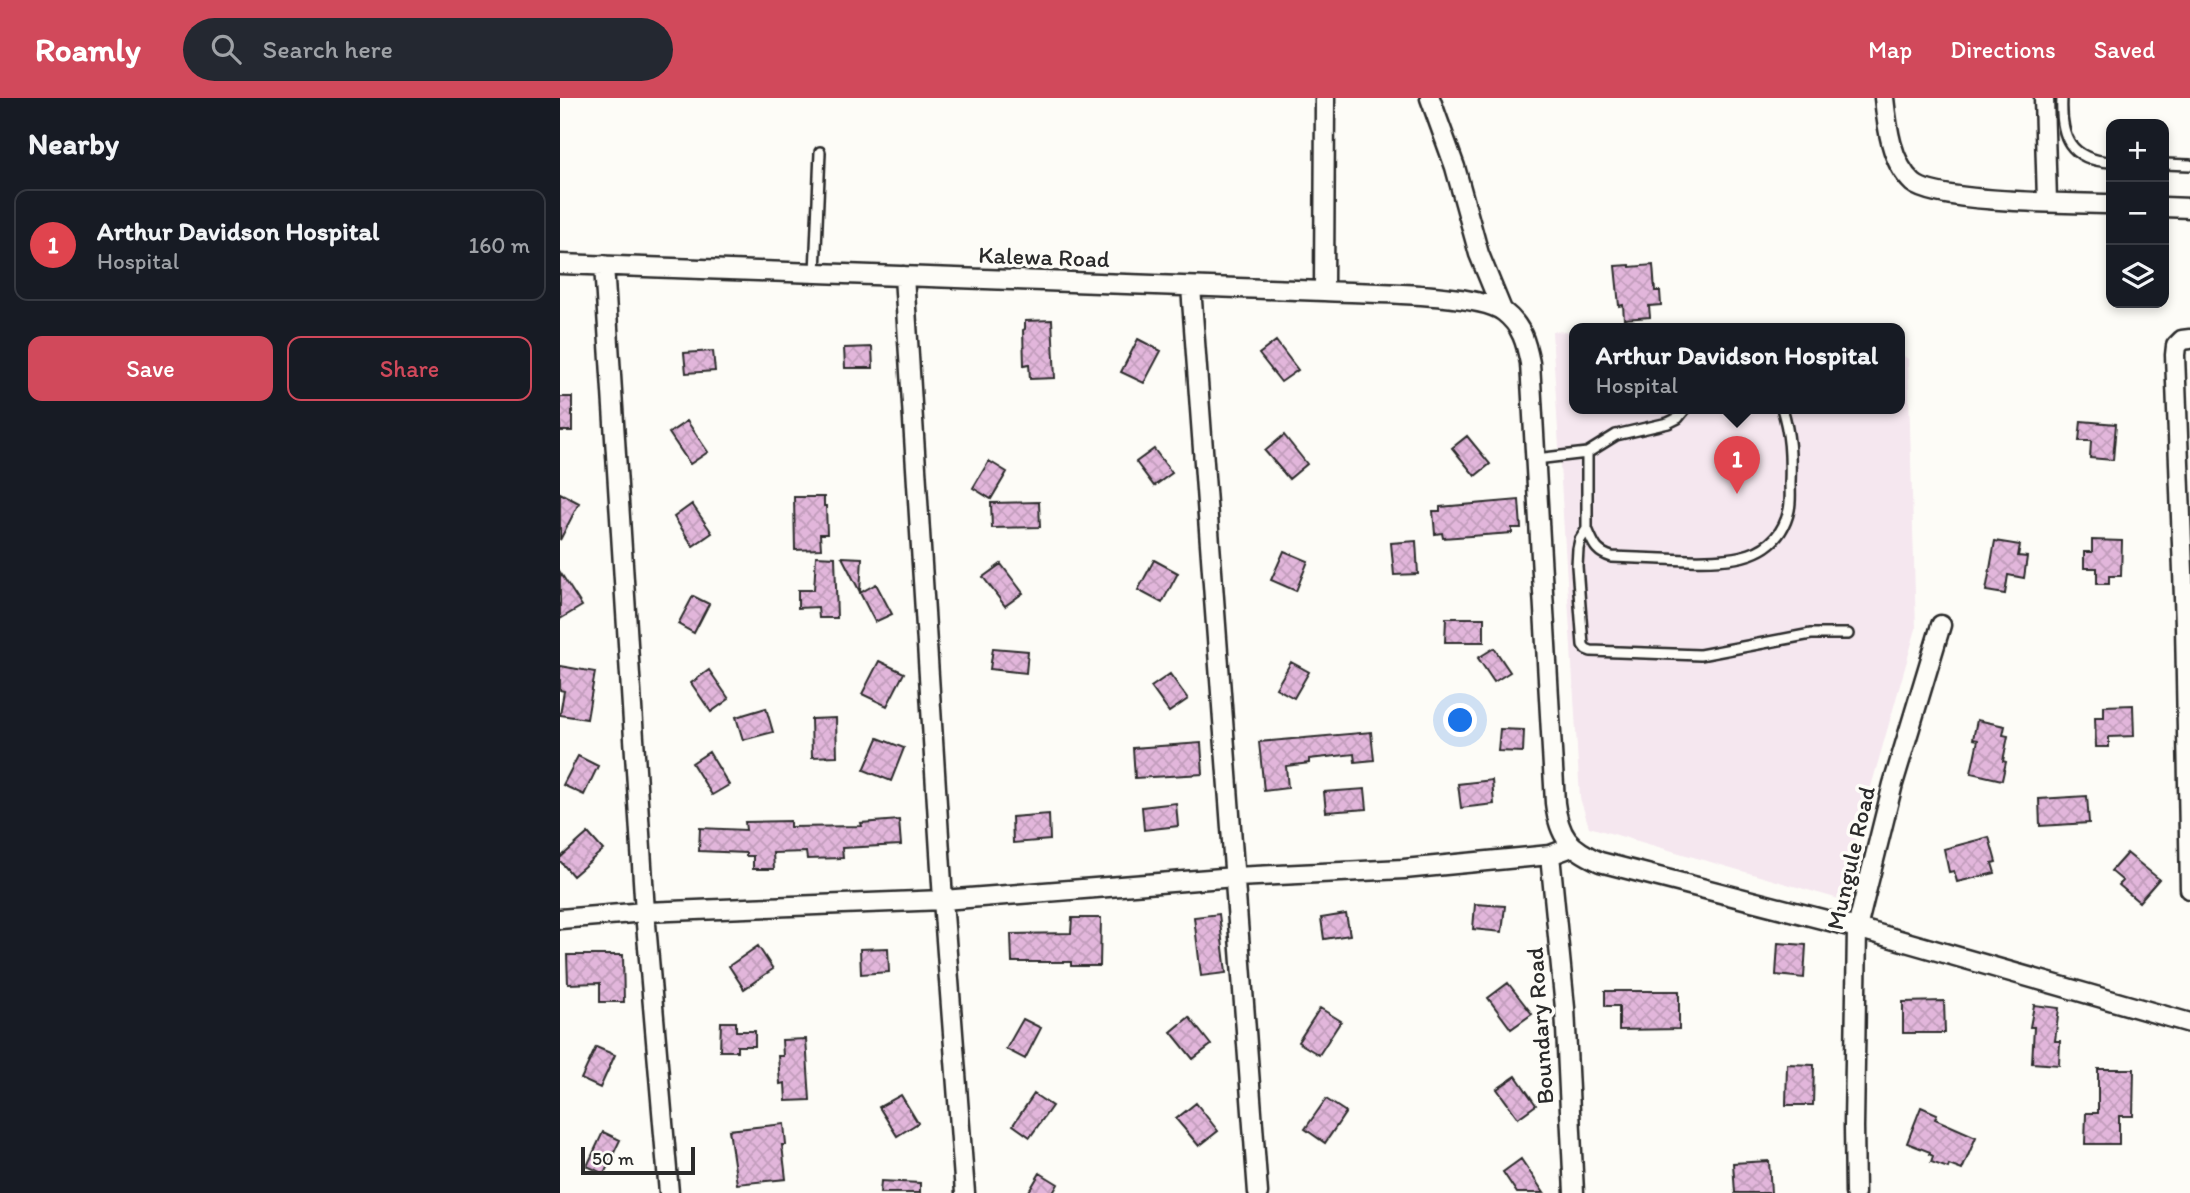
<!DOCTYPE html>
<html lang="en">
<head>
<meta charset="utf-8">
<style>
	body { margin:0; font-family:Itim,sans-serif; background:#242831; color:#f1f3f6 }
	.controls { position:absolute; right:21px; top:21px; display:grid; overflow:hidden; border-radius:14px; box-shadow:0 4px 10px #0003 }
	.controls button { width:63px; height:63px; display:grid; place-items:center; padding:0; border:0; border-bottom:2px solid #363941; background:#171b24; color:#f1f3f6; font:35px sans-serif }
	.scale { position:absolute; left:21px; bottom:18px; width:114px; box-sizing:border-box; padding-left:7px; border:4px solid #2b2b2b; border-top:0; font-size:19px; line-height:24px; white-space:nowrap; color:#2b2b2b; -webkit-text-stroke:5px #fdfcf7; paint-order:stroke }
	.you { position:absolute; left:901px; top:623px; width:24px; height:24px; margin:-18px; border:5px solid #fff; border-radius:50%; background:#1a73e8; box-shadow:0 0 0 10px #1a73e833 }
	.badge { display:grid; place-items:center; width:46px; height:46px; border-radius:50%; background:#d1495b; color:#fff; font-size:23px; font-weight:700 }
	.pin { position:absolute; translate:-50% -58px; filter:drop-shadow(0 2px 4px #0008) }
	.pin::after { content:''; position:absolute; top:37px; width:24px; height:21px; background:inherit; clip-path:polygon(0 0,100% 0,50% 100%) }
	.popup { position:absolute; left:1009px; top:225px; width:336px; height:91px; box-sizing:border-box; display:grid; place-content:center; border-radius:14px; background:#171b24; filter:drop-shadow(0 2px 5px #0005); font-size:23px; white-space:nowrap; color:#9ea1a6 }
	.popup b { font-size:26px; color:#f1f3f6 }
	.popup::after { content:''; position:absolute; left:50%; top:100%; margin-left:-14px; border:14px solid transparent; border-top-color:#171b24 }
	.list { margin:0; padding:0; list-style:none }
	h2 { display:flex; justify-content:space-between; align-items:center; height:91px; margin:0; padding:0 28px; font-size:30px }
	h2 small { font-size:23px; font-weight:400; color:#9ea1a6 }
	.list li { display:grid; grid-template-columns:46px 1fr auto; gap:21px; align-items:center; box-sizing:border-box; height:112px; margin:0 14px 14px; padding:0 14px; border:2px solid #363941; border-radius:14px }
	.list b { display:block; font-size:26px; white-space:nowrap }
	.list p { margin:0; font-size:23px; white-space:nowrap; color:#9ea1a6 }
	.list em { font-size:23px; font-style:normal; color:#9ea1a6 }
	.actions { display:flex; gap:14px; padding:21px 28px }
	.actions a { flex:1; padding:16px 0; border:2px solid #d1495b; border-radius:14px; text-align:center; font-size:24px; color:#d1495b }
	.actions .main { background:#d1495b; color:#fff }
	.icon { flex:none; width:38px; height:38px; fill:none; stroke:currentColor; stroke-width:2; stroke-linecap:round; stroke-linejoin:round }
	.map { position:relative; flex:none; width:1630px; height:1095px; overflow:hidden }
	header { display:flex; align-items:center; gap:42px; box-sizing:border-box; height:98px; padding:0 35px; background:#d1495b; color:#fff }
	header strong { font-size:33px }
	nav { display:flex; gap:38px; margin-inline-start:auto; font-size:24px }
	.search { width:490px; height:63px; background:#242831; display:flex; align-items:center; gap:18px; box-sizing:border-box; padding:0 24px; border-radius:38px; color:#9ea1a6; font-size:26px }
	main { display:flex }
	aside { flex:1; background:#171b24 }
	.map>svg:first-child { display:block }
</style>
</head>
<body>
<header>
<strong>Roamly</strong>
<div class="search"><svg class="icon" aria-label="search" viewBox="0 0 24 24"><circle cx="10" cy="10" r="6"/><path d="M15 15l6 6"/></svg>Search here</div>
<nav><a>Map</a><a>Directions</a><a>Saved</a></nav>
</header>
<main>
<aside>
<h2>Nearby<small></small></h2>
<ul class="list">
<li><span class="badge" style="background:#e0444e">1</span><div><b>Arthur Davidson Hospital</b><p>Hospital</p></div><em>160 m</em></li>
</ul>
<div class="actions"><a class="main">Save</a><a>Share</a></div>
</aside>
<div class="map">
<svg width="1630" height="1095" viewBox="0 0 1630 1095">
	<defs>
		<pattern id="building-cross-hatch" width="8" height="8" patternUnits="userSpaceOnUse" patternTransform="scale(1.75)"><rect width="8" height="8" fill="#e2b6db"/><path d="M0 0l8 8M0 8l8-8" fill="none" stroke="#c29dbc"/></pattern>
	</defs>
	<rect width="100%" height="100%" fill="#fdfcf7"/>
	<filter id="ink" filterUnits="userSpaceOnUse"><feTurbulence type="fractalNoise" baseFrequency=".0143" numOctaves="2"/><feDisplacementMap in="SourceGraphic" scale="14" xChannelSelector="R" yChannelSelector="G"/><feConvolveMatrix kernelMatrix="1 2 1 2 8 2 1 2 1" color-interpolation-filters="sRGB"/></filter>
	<g filter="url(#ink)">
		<path fill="#f5e7ef" d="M992 233 1014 234V310H1340V255L1348 261 1356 531 1279 801 1029 729 1020 700Z"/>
		<path fill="url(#building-cross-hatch)" stroke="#2b2b2b" stroke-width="2" d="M1070 167V169L1093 167 1095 193H1100L1101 207 1089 208 1090 219 1064 221 1063 207 1059 208 1055 168Z
			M492 222 495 280 470 281 469 266 464 267 463 232 465 231V223Z
			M578 241 601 253 584 285 561 274Z
			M716 243 738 272 721 284 699 256Z
			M312 249 313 270H285L284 250Z
			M153 253 155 273 126 275 124 255Z
			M0 299H12V333H0Z
			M127 323 148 354 130 366 109 335Z
			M1521 323 1556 326 1553 362 1530 360 1531 343H1519Z
			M724 337 747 366 729 381 705 353Z
			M907 338 930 366 915 378 892 350Z
			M594 351 612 375 594 388 576 364Z
			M429 363 447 374 431 401 413 390Z
			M0 395 19 405 0 442Z
			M234 399H264V408H266L267 436H260L261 451 235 452Z
			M959 402 961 430H952V435L883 440 882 435 875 436 873 413H880V409Z
			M479 404 480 429 432 430 431 405Z
			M132 406 152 435 133 448 114 419Z
			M1532 442 1562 443 1561 478H1549V486H1537V470H1524V454H1532Z
			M856 443 858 476 834 477 831 445Z
			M1435 443 1460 447 1458 458 1467 459 1464 480 1448 477 1445 496 1426 493Z
			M724 453 748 463 736 493 711 482Z
			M256 458 275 459 277 520H259L258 509 238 510V492H254Z
			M282 459 302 460 300 494Z
			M594 462 618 475 602 505 578 492Z
			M441 466 463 495 445 508 423 479Z
			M0 474 22 508 0 521Z
			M316 486 332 516 315 524 300 495Z
			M133 498 149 506 134 535 118 526Z
			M886 520H924V544H885Z
			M433 550 468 553 466 575 430 571Z
			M934 550 950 574 934 584 918 560Z
			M319 563 344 575 327 608 302 596Z
			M731 564 749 574 734 600 716 590Z
			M0 568 35 574 27 621 0 617 4 593 0 592Z
			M149 572 169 601 151 614 131 585Z
			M610 576 628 601 609 614 591 589Z
			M1573 607 1574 638 1549 639V649H1536L1535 619H1544V608Z
			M206 610 213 634 183 642 176 619Z
			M276 620 277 658 252 659 251 621Z
			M1417 622 1445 628 1443 637 1448 638 1443 663 1446 664 1442 682 1411 675 1418 642 1413 641Z
			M940 631 964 632 963 654 938 653Z
			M811 634 814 662 795 664 794 656 749 661V665L726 668 728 690 704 693 699 644Z
			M318 640 344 650 331 683 304 672Z
			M641 645 643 676 575 680 573 650Z
			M149 654 169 687 152 697 132 665Z
			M18 658 38 668 24 697 3 687Z
			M932 682 934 706 901 710 898 686Z
			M805 691 807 711 766 714 764 694Z
			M1527 698 1529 725 1480 728 1479 701Z
			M616 705 618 728 584 732 582 709Z
			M489 716 490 742 453 745 452 719Z
			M339 722 341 747 282 750 283 760 247 761 246 754 213 755 214 771H193V758H186V755L139 753 140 730 186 732 185 724 230 723V729L302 728 301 725Z
			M28 735 43 752 13 778 0 763V760Z
			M1429 739 1436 764 1432 765 1435 775 1397 784 1394 773 1389 774 1384 751Z
			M1567 755 1599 781 1579 804 1559 787 1563 783 1551 773Z
			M915 806 945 808 942 834 913 831Z
			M659 816 666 875 641 878 634 819Z
			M786 816 790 837 764 841 761 820Z
			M512 820H541L540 868H511V864H452L451 836 511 835Z
			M1218 845 1246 847 1244 880 1216 877Z
			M198 848 213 871 184 891 169 868Z
			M328 850 329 874 301 876 300 851Z
			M7 857H63L64 904H40V885L8 886Z
			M948 885 972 916 951 931 928 900Z
			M1045 893H1119V931L1059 932V908H1045Z
			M1384 903 1385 935H1343V904Z
			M1474 907 1499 910 1495 943H1500L1499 967 1472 965 1474 929H1470Z
			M760 910 781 923 759 957 738 944Z
			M629 919 651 947 633 961 611 934Z
			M463 921 481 930 465 961 446 951Z
			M161 924H176V933H195V948H177V953H160Z
			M246 941 250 1002 226 1003 225 985 220 986 218 958H223L222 942Z
			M36 949 55 957 40 990 21 981Z
			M1227 966 1254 967 1253 1007H1226Z
			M1538 971H1574L1573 1018H1559V1046H1525L1526 1015H1538Z
			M956 978 976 1007 958 1020 937 991Z
			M474 996 492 1008 470 1039 453 1027Z
			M341 997 358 1025 337 1038 319 1009Z
			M766 1001 786 1014 765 1045 745 1031Z
			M636 1005 658 1033 639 1048 616 1021Z
			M1361 1009 1377 1016 1375 1021 1416 1039 1402 1072 1389 1067 1388 1070 1371 1064 1373 1058 1369 1056 1370 1054 1347 1045Z
			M224 1026 226 1047H222L226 1081 177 1086 169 1032Z
			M43 1034 60 1042 44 1076 27 1068Z
			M961 1061 984 1095H957L943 1074Z
			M1209 1063 1211 1095H1175L1173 1065Z
			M480 1075 498 1086 493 1095H468Z
			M321 1083 360 1085V1095H320Z"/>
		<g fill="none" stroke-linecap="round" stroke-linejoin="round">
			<g stroke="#2b2b2b" stroke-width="14">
				<path id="lane" d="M1502 0C1500 39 1510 62 1551 64
					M1604 66 1630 67
					M255 175 260 54
					M1027 355V431L1020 442 1018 451 1017 468 1023 547 1026 551 1031 553 1140 557 1251 536H1288
					M976 361 1027 355 1056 337 1108 325 1118 320 1126 310
					M1027 431C1034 446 1035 454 1052 459 1077 460 1102 461 1128 462 1169 463 1218 462 1229 412 1231 403 1230 394 1230 385 1231 358 1230 336 1222 310"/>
			</g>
			<g stroke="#2b2b2b" stroke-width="23">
				<path id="street" d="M870 0 895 69 919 156 942 212
					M1324 0C1327 28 1331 65 1353 85 1376 105 1515 105 1551 106
					M1484 0 1487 103
					M1604 109 1630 110
					M0 166 764 193C801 195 918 194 944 214 962 228 966 245 970 265L995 705C999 739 1009 750 1040 764L1297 830 1630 925
					M44 167 85 814 109 1095
					M344 178 383 802 405 1095
					M631 189 698 1095
					M764 193 765 0
					M1630 241 1622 242 1616 248 1615 257 1625 527 1630 791
					M990 757 1005 910 1014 1095
					M0 821 85 814 383 802 675 779 844 771 990 757 1012 749
					M1295 1095 1294 1029 1297 830 1333 686 1381 527"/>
			</g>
			<use href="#lane" stroke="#fdfcf7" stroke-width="9"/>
			<use href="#street" stroke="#fdfcf7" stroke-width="18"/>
		</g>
	</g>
	<g text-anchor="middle" stroke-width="7" stroke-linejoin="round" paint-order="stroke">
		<g font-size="24" fill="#2b2b2b" stroke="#fdfcf7">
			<text transform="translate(484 159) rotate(2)" y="8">Kalewa Road</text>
			<text transform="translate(1291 760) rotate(-77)" y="8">Mungule Road</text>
			<text transform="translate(980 928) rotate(-94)" y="8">Boundary Road</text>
		</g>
	</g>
</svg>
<div class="controls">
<button>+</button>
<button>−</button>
<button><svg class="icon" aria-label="layers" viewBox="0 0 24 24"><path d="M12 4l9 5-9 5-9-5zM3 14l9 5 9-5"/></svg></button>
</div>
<div class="scale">50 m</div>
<div class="you"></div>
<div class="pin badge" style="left:1177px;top:396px;background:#e0444e">1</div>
<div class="popup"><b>Arthur Davidson Hospital</b>Hospital</div>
</div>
</main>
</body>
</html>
